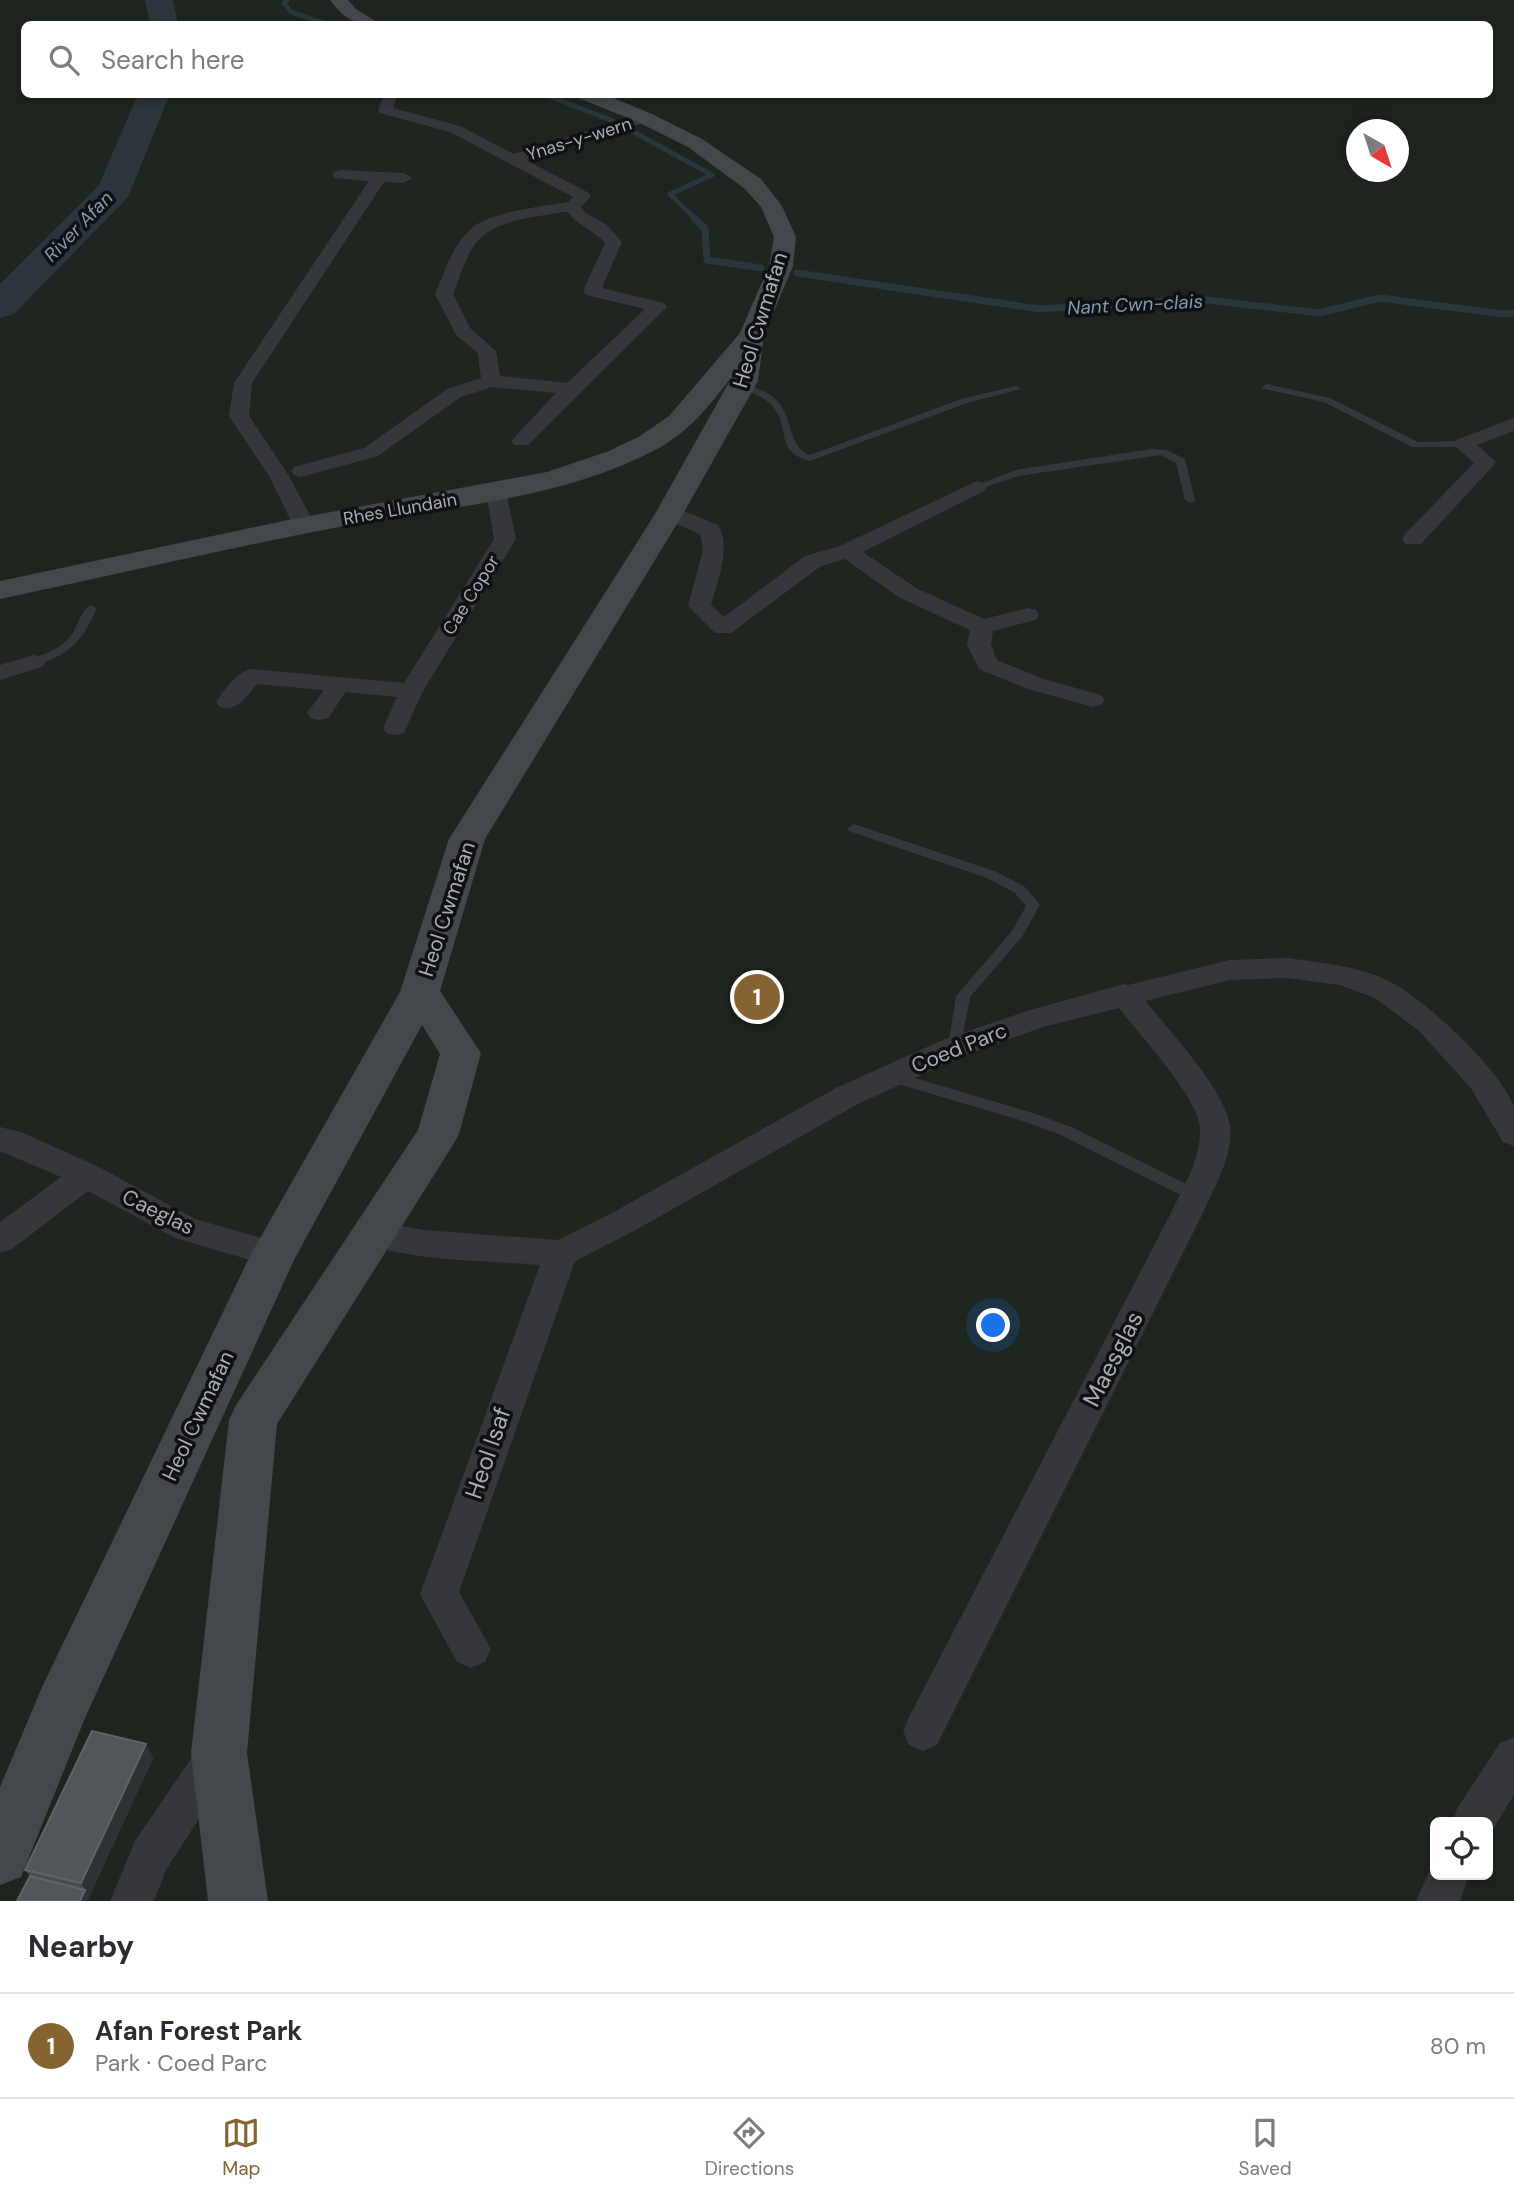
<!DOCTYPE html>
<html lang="en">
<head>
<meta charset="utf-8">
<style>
	body { margin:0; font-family:"DM Sans",sans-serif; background:#f7f7f7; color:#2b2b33 }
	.controls { position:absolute; right:21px; bottom:21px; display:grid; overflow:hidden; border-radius:10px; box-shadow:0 4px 10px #0003 }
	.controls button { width:63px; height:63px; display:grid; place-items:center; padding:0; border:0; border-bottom:2px solid #e1e1e2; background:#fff; color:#2b2b33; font:35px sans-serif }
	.compass { position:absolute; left:1346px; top:119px; width:63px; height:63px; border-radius:50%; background:#fff; box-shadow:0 4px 10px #0003; rotate:141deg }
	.you { position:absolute; left:994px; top:1326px; width:24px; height:24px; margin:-18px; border:5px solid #fff; border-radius:50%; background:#1a73e8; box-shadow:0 0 0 10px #1a73e833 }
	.badge { display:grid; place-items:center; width:46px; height:46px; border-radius:50%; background:#856332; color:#fff; font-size:23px; font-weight:700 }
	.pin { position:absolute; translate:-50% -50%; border:4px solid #fff; box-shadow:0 2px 7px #0006 }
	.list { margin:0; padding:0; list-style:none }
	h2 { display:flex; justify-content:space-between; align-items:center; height:91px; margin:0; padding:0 28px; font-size:30px }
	h2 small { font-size:23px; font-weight:400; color:#7c7c81 }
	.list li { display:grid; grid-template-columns:46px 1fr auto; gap:21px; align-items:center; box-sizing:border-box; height:105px; padding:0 28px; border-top:2px solid #e1e1e2 }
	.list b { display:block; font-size:26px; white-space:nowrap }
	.list p { margin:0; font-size:23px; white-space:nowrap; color:#7c7c81 }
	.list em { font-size:23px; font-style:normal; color:#7c7c81 }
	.icon { flex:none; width:38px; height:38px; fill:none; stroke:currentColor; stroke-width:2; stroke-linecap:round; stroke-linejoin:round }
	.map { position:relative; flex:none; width:1514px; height:1901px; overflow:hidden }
	.search { position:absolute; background:#fff; box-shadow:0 4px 10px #0003; left:21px; right:21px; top:21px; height:77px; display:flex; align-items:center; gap:18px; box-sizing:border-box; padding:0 24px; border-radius:10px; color:#7c7c81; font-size:26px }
	.sheet { height:196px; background:#fff }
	nav { display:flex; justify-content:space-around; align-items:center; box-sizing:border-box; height:98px; border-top:2px solid #e1e1e2; background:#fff; font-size:19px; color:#7c7c81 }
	nav a { display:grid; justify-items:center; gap:4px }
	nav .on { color:#856332 }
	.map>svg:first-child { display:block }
</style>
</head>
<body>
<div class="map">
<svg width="1514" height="1901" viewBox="0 0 1514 1901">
	<rect width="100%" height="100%" fill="#151517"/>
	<path fill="#1d251e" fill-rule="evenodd" d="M0 0H1514V1901H0ZM24 24H1490V94H24ZM1356 130H1398V172H1356ZM1435 1822H1488V1875H1435Z"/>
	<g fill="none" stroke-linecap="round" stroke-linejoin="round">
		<path stroke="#2b353b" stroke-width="5" d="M287 0 284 3 291 12 327 24
			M544 94 613 121
			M630 130 712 175 670 194 696 220"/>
		<path stroke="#2b353b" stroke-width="7" d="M694 218 705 229 707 260 761 268
			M797 273 1039 309 1198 299 1319 313 1380 298 1504 314 1514 313"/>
		<path fill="#2b353b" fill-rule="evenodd" d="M145 0H173L178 24H150Z
			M138 94H170L128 197 14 314 0 318V284L99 185Z"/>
		<path fill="#36373c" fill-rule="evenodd" d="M740 384C747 384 754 387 761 390 799 406 782 444 810 455L961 399 1016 386 1021 389 967 403 810 461C774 451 791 430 774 408 766 397 752 393 740 388Z
			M1267 384 1330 398 1418 442 1463 441 1468 444 1463 447H1412L1324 402 1264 389 1262 387Z
			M1151 449 1167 450 1185 459 1195 500 1194 502 1190 503 1185 500 1176 463 1161 455 1018 476 977 490 972 487 1016 470Z
			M91 605 97 608C87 631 76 649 52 659 45 662 38 665 30 664V660C44 654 60 649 70 637 78 628 80 610 91 605Z
			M854 824 997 872 1025 887 1040 905 1022 937 970 997 960 1051H950L948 1047 956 996 1012 931 1026 906 1015 893 987 878 849 831 847 828Z
			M895 1069 908 1076 1033 1113 1071 1127 1201 1191 1203 1195 1201 1199 1195 1201 1189 1199 1061 1135 1023 1121 898 1084 888 1074 890 1070Z"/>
		<path fill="#36373c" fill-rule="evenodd" d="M384 94H398L393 108 460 126 514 154 640 115H650L652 118 650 121 526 160 589 193 591 196 581 207 584 212 607 225 622 242 602 288 664 303 667 307 528 445H514L511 441 556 393 492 387 461 397 378 456 301 477 294 475 291 471 294 467 364 448 447 389 481 378 478 353 456 335 435 294C445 272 453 243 473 227 492 212 543 206 568 202L573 197 450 132 380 113 378 110ZM564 212H568C576 225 595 231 605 243L583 291 586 295 645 309 567 383 500 376 496 351 470 328 453 294C460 277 465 258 476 243 494 219 537 217 564 212Z
			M340 170 404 173 412 178 404 183 384 182 252 383 249 416 289 476 316 527 312 531H298L294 527 269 476 229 416 234 383 369 181 335 178 332 175 335 172Z
			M1514 418V431L1477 445 1496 462 1493 466 1421 544H1405L1402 539 1405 534 1474 463 1453 444 1456 440Z
			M977 481 984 483 987 487 984 491 863 552 916 588 984 619 1028 608 1036 610 1039 615 1036 620 993 631 991 645 997 660 1044 679 1101 695 1105 700 1101 705 1093 707 1028 689 979 669 967 645 970 630 900 598 845 559 821 566 731 633H715L688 606 703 550 700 534 662 518 659 514 662 510C679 505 701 519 718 525 732 548 717 581 711 605L724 617 805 556 840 546Z
			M496 486 503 488 506 492 516 539 423 691 404 733 395 735 386 733 383 728 397 697 346 692 328 718 319 720 310 718 307 713 324 690 257 684C246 697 238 712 220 707L216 702C224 690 237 672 251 669L404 683 494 539 486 492 489 488Z
			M34 655 42 657 46 662 42 667 0 680V665Z
			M1287 958C1323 963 1364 966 1396 985 1427 1002 1505 1074 1514 1108 1514 1119 1514 1134 1514 1146L1503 1142 1470 1087 1418 1030 1375 998 1340 985 1287 978 1230 980 1145 1001C1168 1029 1226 1091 1230 1126 1234 1155 1214 1187 1203 1213L937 1745 923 1751 909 1745 903 1731 909 1717 1171 1213C1183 1187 1202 1157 1200 1127 1197 1096 1139 1034 1119 1008L1043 1027 965 1055 858 1104 634 1231 575 1261 459 1592 491 1649 485 1662 471 1668 457 1662 420 1594 540 1265C482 1260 419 1262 362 1243L358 1234 362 1225 374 1221 424 1230 558 1240 612 1213 836 1088 945 1039 1027 1011 1124 984 1128 985 1230 960Z
			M0 1127 21 1132 97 1166 195 1219 286 1245 290 1254 286 1263 274 1267 175 1238 88 1191 12 1249 0 1253V1222L61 1177 0 1151Z
			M1514 1737V1795L1488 1837V1822H1452L1458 1807 1500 1743Z
			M215 1738 229 1744 235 1758 229 1772 166 1870 154 1901H110L135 1841 201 1744Z
			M1435 1859V1875H1469L1460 1901H1416Z"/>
		<path fill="#44474c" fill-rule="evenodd" d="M330 0H348L356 9 380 24C357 26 344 19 330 0Z
			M576 94H604L652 114 702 139 761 179 782 206 796 237 793 266 764 335 758 381 683 514 485 839 440 991 481 1053 459 1134 453 1145 277 1424 247 1753 268 1901H208L191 1753 229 1420 236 1405 418 1130 440 1054 422 1025 295 1258 85 1718 21 1877 0 1885V1787L42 1687 251 1254 400 992 449 839 655 514 733 375C712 403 689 432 657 449 563 499 452 506 349 525 232 547 116 575 0 599V581L288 520 547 472 609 451 640 436 669 416 740 333 769 266 774 237 761 207 745 189 688 147 638 122 578 98Z"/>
	</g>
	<path fill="#484a4f" d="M146 1744 153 1758 87 1901H17L30 1876 25 1870Z"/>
	<path fill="#2f3134" d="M146 1744 153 1758 89 1896 81 1883Z
		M85 1890 89 1896 87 1901H80Z"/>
	<path fill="#52555a" stroke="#606369" stroke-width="2" d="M92 1731 146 1744 81 1883 25 1870Z
		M30 1876 85 1890 80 1901H17Z"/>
	<g text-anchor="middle" stroke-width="7" stroke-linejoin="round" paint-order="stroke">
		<g font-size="18" fill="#a7adb7" stroke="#101012">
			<text transform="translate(579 139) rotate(-17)" y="6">Ynas-y-wern</text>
			<text transform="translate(400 509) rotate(-10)" y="6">Rhes Llundain</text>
			<text transform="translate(471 595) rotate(-58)" y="6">Cae Copor</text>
		</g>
		<g font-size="19" font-style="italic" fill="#7d9db3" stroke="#101012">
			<text transform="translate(78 226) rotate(-46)" y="7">River Afan</text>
			<text transform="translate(1135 304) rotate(-3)" y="7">Nant Cwn-clais</text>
		</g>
		<g font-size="21" fill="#a7adb7" stroke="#101012">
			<text transform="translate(760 320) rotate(-73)" y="7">Heol Cwmafan</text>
			<text transform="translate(447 909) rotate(-72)" y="7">Heol Cwmafan</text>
			<text transform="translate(959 1048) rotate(-22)" y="7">Coed Parc</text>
			<text transform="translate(158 1212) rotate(26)" y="7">Caeglas</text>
			<text transform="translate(198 1416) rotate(-65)" y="7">Heol Cwmafan</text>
		</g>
		<g font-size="24" fill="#a7adb7" stroke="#101012">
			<text transform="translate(1113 1359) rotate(-63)" y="8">Maesglas</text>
			<text transform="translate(488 1453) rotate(-71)" y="8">Heol Isaf</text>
		</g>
	</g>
</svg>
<div class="controls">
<button><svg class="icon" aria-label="locate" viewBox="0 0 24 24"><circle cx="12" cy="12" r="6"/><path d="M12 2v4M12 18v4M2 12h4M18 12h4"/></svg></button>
</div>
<svg class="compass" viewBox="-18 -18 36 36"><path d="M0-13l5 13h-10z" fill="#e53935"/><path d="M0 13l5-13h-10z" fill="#7c7c81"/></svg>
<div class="you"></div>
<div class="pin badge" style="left:757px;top:997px">1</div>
<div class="search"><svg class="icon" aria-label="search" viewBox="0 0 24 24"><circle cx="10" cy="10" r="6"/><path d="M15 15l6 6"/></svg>Search here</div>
</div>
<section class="sheet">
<h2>Nearby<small></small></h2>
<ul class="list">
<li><span class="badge">1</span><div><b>Afan Forest Park</b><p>Park · Coed Parc</p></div><em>80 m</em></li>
</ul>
</section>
<nav>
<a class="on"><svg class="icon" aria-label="map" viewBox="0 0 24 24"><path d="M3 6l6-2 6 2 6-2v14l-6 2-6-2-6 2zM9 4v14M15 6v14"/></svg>Map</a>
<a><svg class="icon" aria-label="directions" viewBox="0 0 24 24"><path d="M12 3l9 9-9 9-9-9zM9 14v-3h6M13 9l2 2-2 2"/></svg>Directions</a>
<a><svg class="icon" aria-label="saved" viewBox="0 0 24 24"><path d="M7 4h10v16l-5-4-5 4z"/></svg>Saved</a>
</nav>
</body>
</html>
